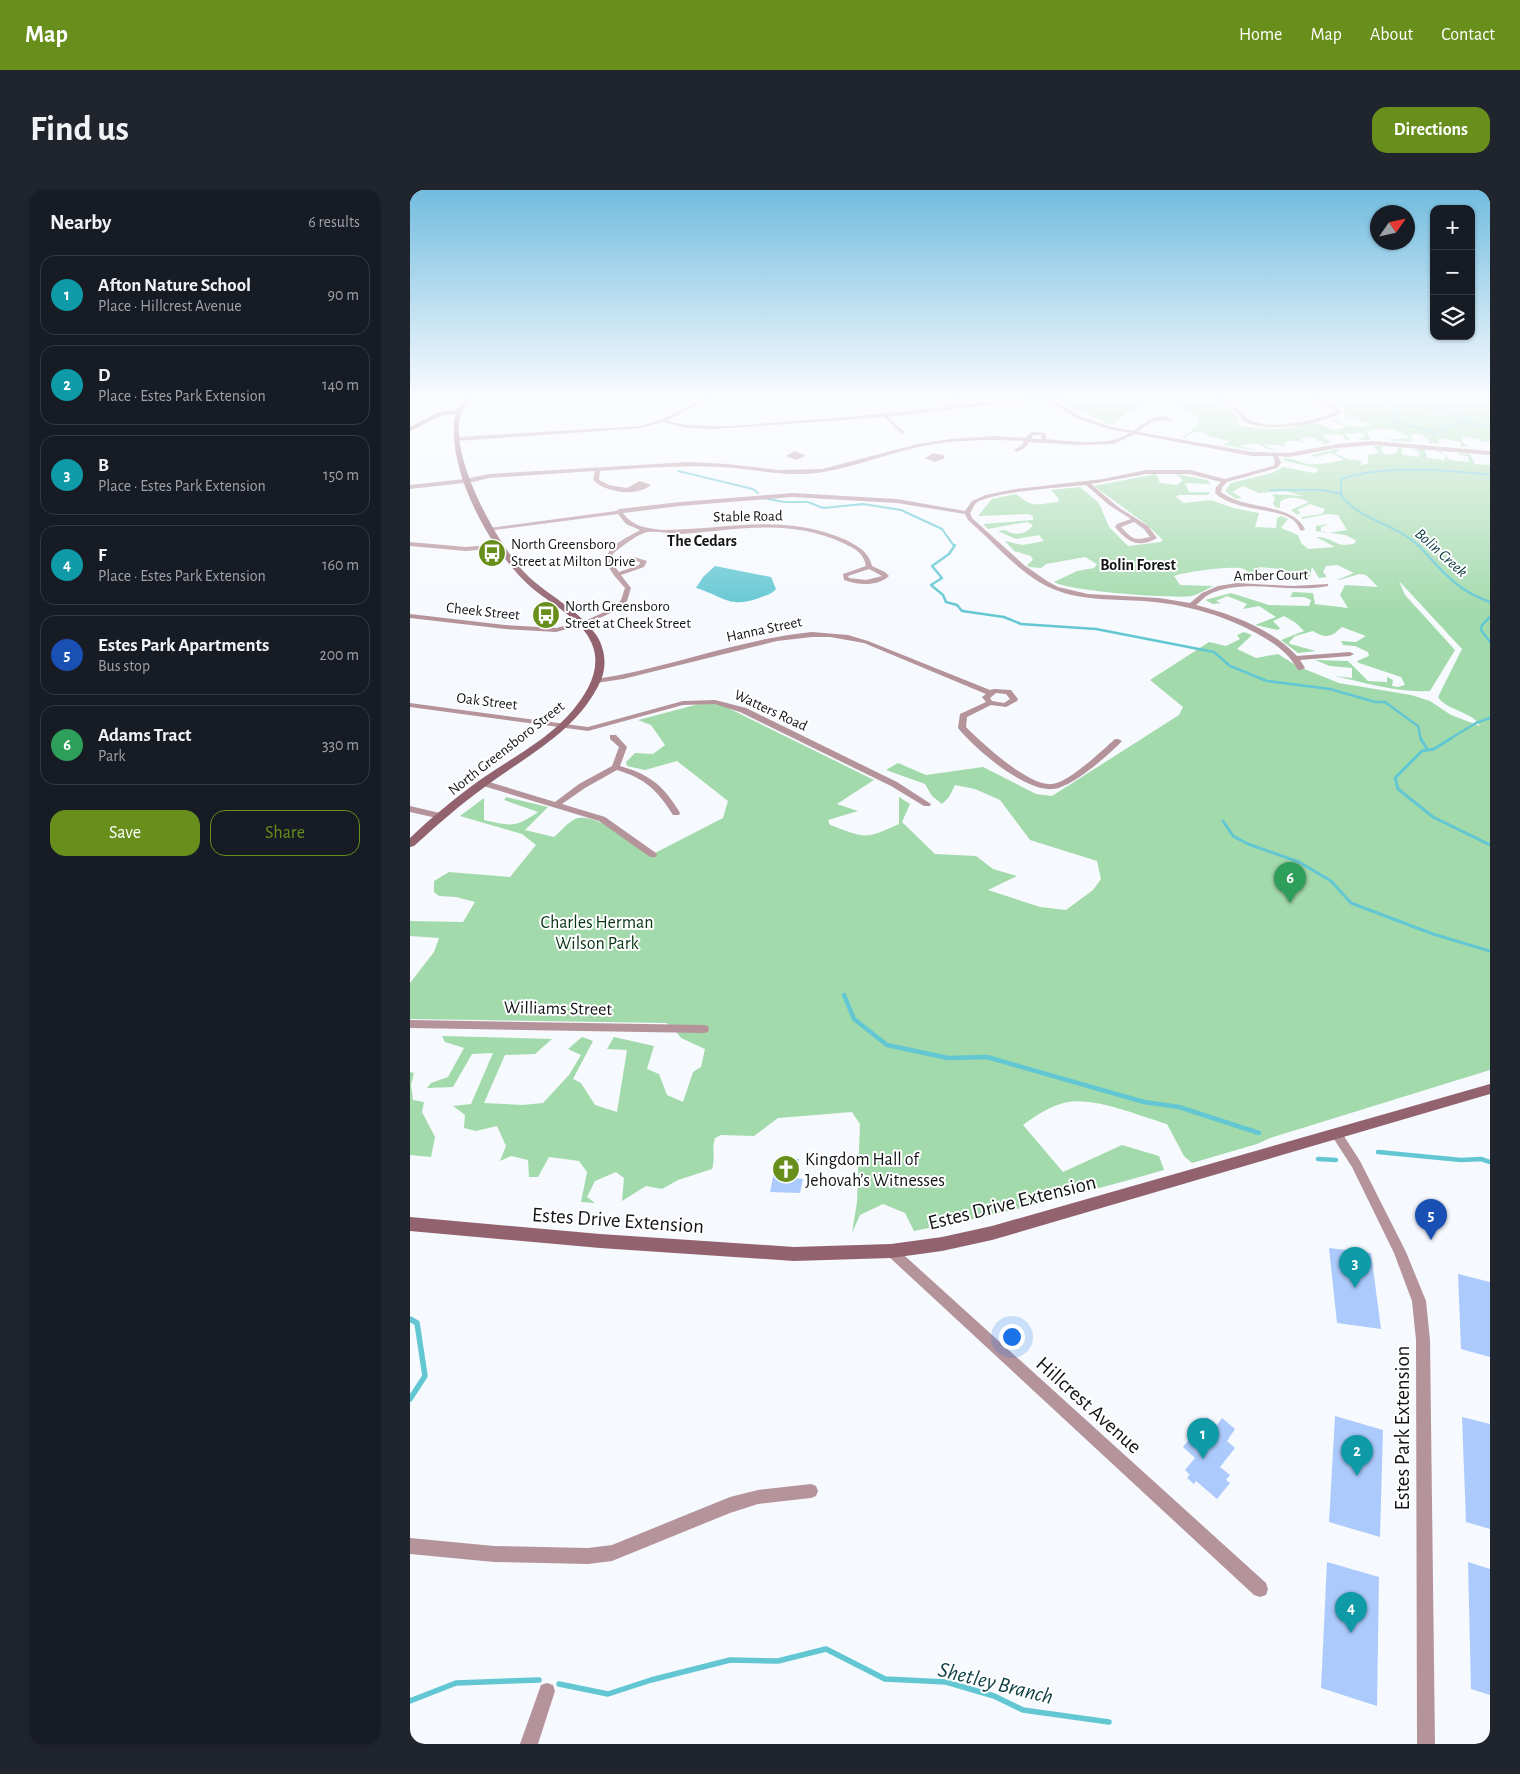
<!DOCTYPE html>
<html lang="en">
<head>
<meta charset="utf-8">
<style>
	body { margin:0; font-family:"Alegreya Sans",sans-serif; background:#20242c; color:#f1f3f6 }
	.controls { position:absolute; right:15px; top:15px; display:grid; overflow:hidden; border-radius:10px; box-shadow:0 1px 4px #0004 }
	.controls button { width:45px; height:45px; display:grid; place-items:center; padding:0; border:0; border-bottom:1px solid #363941; background:#171b24; color:#f1f3f6; font:25px sans-serif }
	.compass { position:absolute; left:960px; top:15px; width:45px; height:45px; border-radius:50%; background:#171b24; box-shadow:0 1px 4px #0004; rotate:56deg }
	.you { position:absolute; left:601px; top:1146px; width:18px; height:18px; margin:-12px; border:4px solid #fff; border-radius:50%; background:#1a73e8; box-shadow:0 0 0 8px #1a73e833 }
	.badge { display:grid; place-items:center; width:32px; height:32px; border-radius:50%; background:#688f1c; color:#fff; font-size:16px; font-weight:700 }
	.pin { position:absolute; translate:-50% -41px; filter:drop-shadow(0 1px 2px #0008) }
	.pin::after { content:''; position:absolute; top:26px; width:18px; height:15px; background:inherit; clip-path:polygon(0 0,100% 0,50% 100%) }
	.list { margin:0; padding:0; list-style:none }
	h2 { display:flex; justify-content:space-between; align-items:center; height:65px; margin:0; padding:0 20px; font-size:21px }
	h2 small { font-size:16px; font-weight:400; color:#9ea1a6 }
	.list li { display:grid; grid-template-columns:32px 1fr auto; gap:15px; align-items:center; box-sizing:border-box; height:80px; margin:0 10px 10px; padding:0 10px; border:1px solid #363941; border-radius:15px }
	.list b { display:block; font-size:19px; white-space:nowrap }
	.list p { margin:0; font-size:16px; white-space:nowrap; color:#9ea1a6 }
	.list em { font-size:16px; font-style:normal; color:#9ea1a6 }
	.actions { display:flex; gap:10px; padding:15px 20px }
	.actions a { flex:1; padding:11px 0; border:1px solid #688f1c; border-radius:15px; text-align:center; font-size:18px; color:#688f1c }
	.actions .main { background:#688f1c; color:#fff }
	.icon { flex:none; width:28px; height:28px; fill:none; stroke:currentColor; stroke-width:2; stroke-linecap:round; stroke-linejoin:round }
	.map { position:relative; flex:none; width:1080px; height:1554px; overflow:hidden; border-radius:15px }
	header { display:flex; align-items:center; gap:30px; box-sizing:border-box; height:70px; padding:0 25px; background:#688f1c; color:#fff }
	header strong { font-size:24px }
	nav { display:flex; gap:28px; margin-inline-start:auto; font-size:18px }
	.intro { display:flex; align-items:center; justify-content:space-between; box-sizing:border-box; height:120px; padding:0 30px }
	h1 { margin:0; font-size:35px }
	.button { padding:12px 22px; border-radius:15px; background:#688f1c; color:#fff; font-size:18px; font-weight:700 }
	main { display:flex; gap:30px; padding:0 30px }
	aside { flex:1; background:#171b24; border-radius:15px; box-shadow:0 1px 4px #0004 }
	.map>svg:first-child { display:block }
</style>
</head>
<body>
<header>
<strong>Map</strong>
<nav><a>Home</a><a>Map</a><a>About</a><a>Contact</a></nav>
</header>
<div class="intro"><h1>Find us</h1><a class="button">Directions</a></div>
<main>
<aside>
<h2>Nearby<small>6 results</small></h2>
<ul class="list">
<li><span class="badge" style="background:#0f9aa8">1</span><div><b>Afton Nature School</b><p>Place · Hillcrest Avenue</p></div><em>90 m</em></li>
<li><span class="badge" style="background:#0f9aa8">2</span><div><b>D</b><p>Place · Estes Park Extension</p></div><em>140 m</em></li>
<li><span class="badge" style="background:#0f9aa8">3</span><div><b>B</b><p>Place · Estes Park Extension</p></div><em>150 m</em></li>
<li><span class="badge" style="background:#0f9aa8">4</span><div><b>F</b><p>Place · Estes Park Extension</p></div><em>160 m</em></li>
<li><span class="badge" style="background:#1a4fb4">5</span><div><b>Estes Park Apartments</b><p>Bus stop</p></div><em>200 m</em></li>
<li><span class="badge" style="background:#2e9e5b">6</span><div><b>Adams Tract</b><p>Park</p></div><em>330 m</em></li>
</ul>
<div class="actions"><a class="main">Save</a><a>Share</a></div>
</aside>
<div class="map">
<svg width="1080" height="1554" viewBox="0 0 1080 1554">
	<rect width="100%" height="100%" fill="#f6f9fe"/>
	<path fill="#a3daab" d="M696 207 695 211 708 215 724 213 711 212 721 210 719 207H740L763 212 769 207C797 211 811 206 830 231L826 234 830 236 860 239 882 238 904 232 924 240 936 237 922 230H931L929 233 944 237 962 235 935 226V220L929 214 907 207H1080V252H1072L1069 249 1053 247 1052 251 1059 257 1050 256 1051 252 1030 248 1028 251 1030 254 1018 253 1020 251C1015 246 1009 242 1001 245L1002 252 973 250 999 248C990 238 968 237 956 241L961 250H949L948 249 956 247 952 243 934 244 940 250H936L932 245 919 244 912 246 922 253 913 254V252L900 247 890 249 895 253C888 251 881 249 874 253L876 256 854 254 859 258 870 261 857 259 847 253 829 256 853 262 813 255 819 251 798 246 795 243 783 242 776 247 778 249 772 248 787 236 789 229C776 213 744 211 726 218 718 221 708 230 701 235L658 216 653 211Z
		M962 256H973L971 261 976 265 987 263V258H991L993 265 1009 267V262L1003 259H1015L1017 268 1035 270V265L1027 261H1031L1040 270 1059 272 1058 266 1048 265 1049 263 1060 264 1065 274 1080 275V880L860 948 847 954 782 973 774 966 757 934C730 926 685 907 658 912 641 915 627 925 613 935L653 982 712 955 749 966 754 980C671 1004 589 1025 504 1041L495 1023 473 1014 450 1025 442 1043 447 1012 450 934 442 922 368 928 344 946 311 945 305 948C301 960 306 965 302 979L268 990 252 999 236 996 212 1011 214 988 206 982 185 991 177 1007 185 1013 171 1012 177 982 169 971 139 967 128 987H119L118 970 101 966 90 971 96 956 87 936 66 941 54 938 55 925 43 916 61 914 83 863 62 864 43 897 17 898 21 893 38 887 54 858 35 852 32 846 142 849 125 864 95 865 74 913 112 915 133 913 159 885 171 865 158 859 172 847 183 851 163 889 171 893 185 915 207 922 217 860 197 859 204 847 244 856 237 879 249 884 257 905 273 912 283 882 291 877 295 859 271 848 262 836 256 833 0 829V793L24 762 29 748 0 746V731L53 732 65 712 46 707 29 706 24 702V691L39 682 100 687 126 655 112 644 50 626 74 608V630C101 636 105 638 128 622L94 610 96 607 138 617 115 640 144 647C150 642 158 632 165 629 185 621 226 654 243 664L313 628 318 611 267 571 235 580 217 576 216 572 225 563 243 564 255 555 241 535 228 530 289 514H310L464 590 427 614 448 621 418 630 420 635C456 648 454 650 489 634V607L500 614 492 632 525 664 566 666 583 679 607 686 578 700 630 717 656 720 683 700 691 689 687 671 620 650 590 610 565 599 545 595 539 607 532 614 522 606 515 594 476 580 488 573 516 585 573 577 626 604 642 606 769 525 773 517 740 490 799 452 816 456 830 449 827 445 834 442 842 445 827 459 846 468 868 464 887 476 929 493 1001 505 1020 511 1041 525 1070 536C1062 521 1037 521 1028 507L1052 459 989 391 995 405 1045 460 1020 501C988 503 956 493 925 486L942 488V478L920 476 905 470 938 471 958 491 977 492V487L983 490 982 496 988 497 995 495 991 487 949 473 947 471 959 466 958 462 945 456 933 455 931 451 946 452 956 446 932 437C921 447 916 449 903 441L885 446 879 452 880 454 906 461 888 463 871 450 894 441 886 433 874 426 863 431 870 438 868 440 845 435 866 427 849 416 833 419 837 414 817 406 806 411 811 413 803 414 795 410 821 403 859 415 899 416 901 410 894 407H880L883 402 903 403 905 414 938 418 930 405 935 395 968 397 956 385 949 384 929 390H927L944 383 927 375 916 376 913 382 917 387 909 388 902 377 899 389 889 392 873 389 870 379 849 377 851 390H845C842 387 839 381 834 379 824 375 775 382 764 386L770 395 803 396C797 399 789 404 782 406 764 409 658 401 644 392L667 381 684 378 687 374 675 367 636 374 631 378 619 377 617 375 623 370 621 366 604 361 595 351 613 355 634 351 629 345 606 349 588 341 595 340C604 346 617 345 623 335L617 332 578 339 573 334 623 330V326L618 324 568 326 582 309 606 304C625 319 625 314 648 312L649 309 641 300 670 297 689 313 699 337 718 356 750 352 753 350 736 334 684 296 746 284 750 293 767 295 773 290 766 284 797 290 801 294 775 293 779 302H800L798 305H769L766 307 774 313 801 310 823 318 849 323 845 337 866 338 867 328 871 326 878 329 871 338 888 345 891 353 898 359 925 357 906 347C923 346 926 360 945 353L946 350 935 345 906 341V336L919 334 911 337V341L918 343 937 340 928 325 917 324 892 329V327L912 324 915 319 900 314 887 320 891 322 887 325 881 320 899 312C890 308 878 305 870 312V318L865 317 863 313 865 308 862 304 893 306 875 301 849 303 833 296 822 302 832 308 826 309 815 301 821 293 862 283 873 277 904 283 908 281 907 278 875 271 872 269C883 267 889 273 899 274 911 275 923 272 934 270L921 263 905 267 901 265 928 259 930 260 925 263 937 269 952 271 950 275 958 274V265L970 263Z
		M0 882 4 883 1 895 3 910 14 912 12 922 25 947 21 967 0 965Z"/>
	<path fill="#62c7d2" d="M305 376 361 387 366 399C362 404 355 406 349 408 319 419 313 406 286 398L293 387Z"/>
	<g fill="none" stroke-linecap="round" stroke-linejoin="round">
		<path stroke="#62c7d2" stroke-width="2" d="M973 207 974 212 987 224 983 231 1024 243 1053 232 1080 237
			M1019 207 1016 211 1019 217
			M974 212 1032 220 1061 229 1060 232
			M268 281 343 299 348 303
			M861 300H912L932 304
			M353 308 374 312H398L413 318 453 314 491 320 532 339 544 356
			M1009 356C984 333 949 330 931 305V289C974 275 1035 279 1080 285"/>
		<path stroke="#62c7d2" stroke-width="2.5" d="M545 355 539 364 522 376 532 388 521 395 533 405 536 412 547 415 552 421 594 427 611 434 686 439 804 462 820 476 857 491 920 499 965 512H975L1008 536 1011 550
			M1008 355C1033 381 1044 399 1080 412
			M1080 427 1072 435 1071 440 1080 452
			M1038 550 1066 533 1080 528"/>
		<path stroke="#62c7d2" stroke-width="3" d="M1011 549 1017 559
			M1040 549 1024 559 1012 561 985 588 988 599 1023 627 1080 655
			M813 631 823 646 838 654 889 672 921 691 941 713 1023 744 1080 761"/>
		<path stroke="#62c7d2" stroke-width="4.5" d="M434 805 444 829 477 855 538 868 577 867 734 912 769 917 849 943
			M968 962 1051 970 1071 969 1080 972
			M908 969 926 970"/>
		<path stroke="#62c7d2" stroke-width="5.5" d="M0 1129 7 1133 15 1186 0 1209
			M149 1494 198 1504 241 1490 320 1470 368 1471 416 1459 475 1489 536 1492 584 1506 613 1520 699 1532
			M0 1511 46 1493 129 1490"/>
	</g>
	<path fill="#accbfc" d="M367 968 389 969 386 988 393 989 390 1003 360 1002Z
		M919 1058 961 1063 971 1139 927 1133Z
		M1048 1084 1080 1092V1167L1051 1159Z
		M925 1226 973 1240 970 1347 919 1332Z
		M797 1227 807 1235 812 1228 825 1239 817 1251 825 1258 810 1277 820 1285 816 1290 820 1293 807 1309 786 1291 784 1294 777 1288 780 1285 775 1280 785 1268 773 1257Z
		M1052 1227 1080 1234V1339L1056 1332Z
		M917 1372 969 1387 967 1516 911 1498Z
		M1058 1372 1080 1379V1505L1061 1499Z"/>
	<g fill="none" stroke-linecap="round" stroke-linejoin="round">
		<path fill="#b5939b" fill-rule="evenodd" d="M187 207H193L188 209 186 208Z
			M297 207H302L257 231C295 240 333 235 371 232 431 228 490 222 550 215L542 207H546L555 215 633 207H672L670 208 643 210 670 226 701 237 723 241C734 233 748 220 762 229V231H743L728 242 842 262 879 263 927 254 963 251 1080 261V265L963 255 927 258 879 267 868 266 871 273 867 278 817 292 812 297 811 302C835 321 882 312 895 339L892 341 890 340C889 338 888 335 886 333 874 317 826 323 805 303L806 297 811 292 780 284H736L681 294 708 317 738 336 747 348C728 359 718 352 705 337L707 334 721 329 699 315 676 295C655 297 580 302 566 313 564 315 562 320 560 323L562 328 614 375 637 391 648 397 678 404 749 408 780 413 792 403 808 396 827 393 883 396 918 394V396C881 404 832 387 798 405 794 407 790 412 786 415 821 424 862 439 887 466L940 462 944 464 940 466 890 470 895 478 891 480H888C878 462 864 453 846 443 811 424 773 414 734 411 704 409 672 411 643 399 610 385 585 353 558 330L555 324 487 313 382 307 270 316 213 323C222 336 236 338 251 340 317 340 371 322 436 350 448 356 459 362 462 376L475 382 479 386C467 397 448 395 434 390L433 384 456 376C454 363 444 358 433 353 377 328 330 340 272 344 261 344 248 341 238 342 229 343 209 358 203 364V369L224 367 237 371 234 377 211 385 221 398 217 411 207 420 179 433 146 442 95 439 0 428V424L95 435 146 438 175 431 203 418 211 410 215 398C209 391 201 383 198 375 190 358 219 347 230 340L216 334 208 324 77 341V339L79 338 206 321 209 319 270 312 382 303 487 309 555 321 562 311 576 305 605 299 693 289 736 280H780L815 289 863 276 865 273 863 266H842L725 244 703 254 670 255 619 252 616 257 607 262 604 260 612 255 614 251C579 249 543 250 508 257 476 264 445 277 413 282 379 288 345 279 311 277 271 275 231 278 190 281L189 290 199 295 217 298 230 291 241 295C226 307 197 303 183 290L185 281 79 288 63 292 0 299V295L55 289 79 284 279 272 317 274 368 280 412 279 508 254 541 249 585 246 616 248 621 242 636 243V249C661 251 698 257 720 243L698 239 666 228 637 210 609 211 478 227 494 242 492 244 474 227 306 239 277 238 253 232 231 238 47 251 44 249 47 247 231 236 251 230ZM623 245H631V249H621ZM724 332 734 339 740 347C723 351 723 349 711 337ZM224 371 230 372 229 375 209 382 203 374V373ZM459 379 472 386 456 390 439 388 438 386Z
			M802 207C821 205 827 223 840 230 860 241 907 231 926 221L923 217 894 207H900L927 215 931 222C914 235 856 243 836 232 831 229 827 222 822 218 816 213 808 211 802 207Z
			M385 261 394 265 395 266 386 270 376 266Z
			M524 263 533 265 535 268 525 272 515 268Z
			M0 352 56 357 89 354 92 356 89 358 56 361 0 356Z
			M402 442 438 445 458 451 580 500 584 499 601 500 608 509 607 511 596 517 581 515 557 527 556 537C572 553 619 597 642 594 658 593 693 560 705 549H708L712 551C700 564 661 598 643 599 615 602 565 559 548 538L550 524 576 512 572 507 576 504 454 453 420 447H402L367 451 213 489 186 493 182 491 186 489C259 478 329 449 402 442ZM586 503 596 504 600 509 594 513 582 511 580 508Z
			M305 510 336 518 487 592 521 614 520 616H514L481 596 330 522 305 514 273 515 178 541 0 517V513L178 537 273 511Z
			M200 545H206L217 557 210 576C241 585 254 596 270 623L269 625H263C247 600 236 589 207 580L175 598 152 614 195 627 246 663 247 665 246 667H240L189 631 70 595 69 593 70 591H76L145 612 169 594 202 576 209 557 200 549Z
			M0 616 34 624 35 626 31 629 0 622Z
			M0 830 294 835 298 836 299 839 298 842 294 843 0 838Z
			M926 938 930 940 950 971 996 1062 1016 1111 1020 1150 1025 1554H1007L1006 1150 1002 1111 984 1063 942 977 920 943 922 940Z
			M481 1055 485 1057 856 1393 858 1399 856 1405 850 1407 844 1405 477 1065 475 1061 477 1057Z
			M401 1294 406 1296 408 1301 406 1306 401 1308 348 1314 320 1323 202 1371 178 1374 84 1372 0 1364V1348L84 1356 178 1358 202 1355 320 1307 348 1300Z
			M137 1493 143 1495 145 1501 128 1554H110L131 1495Z"/>
		<path fill="#92626f" fill-rule="evenodd" d="M59 207H65C61 211 54 215 52 221 35 261 89 359 119 387 141 407 170 421 187 446 195 459 197 476 191 490 169 540 118 565 76 596 51 614 27 635 4 656L0 657V648C22 627 45 608 70 590 101 568 138 550 163 520 178 502 192 478 182 454 172 429 141 414 122 398 81 363 35 278 45 224L32 225 0 241V237L29 222 46 220Z
			M1080 894V904L582 1050 532 1061 481 1068 384 1071 190 1058 0 1041V1027L190 1044 384 1057 481 1054 532 1047 582 1036Z"/>
	</g>
	<linearGradient id="sky" x2="0" y2="1"><stop stop-color="#72bcdf"/><stop offset="0.49" stop-color="#fbfcff"/><stop offset="1" stop-color="#fbfcff" stop-opacity="0"/></linearGradient>
	<rect width="1080" height="424" fill="url(#sky)"/>
	<defs>
		<g id="bus-disc" transform="scale(1.4375)"><circle r="9.5" fill="#688f1c" stroke="#fff"/><path d="M-5-6H5V4H4V6H2V4H-2V6H-4V4H-5ZM-3.5-4V0h7V-4ZM-3.5 1.2v1.5H-2V1.2ZM2 1.2v1.5H3.5V1.2Z" fill="#fff"/></g>
		<g id="church-disc" transform="scale(1.4375)"><circle r="9.5" fill="#688f1c" stroke="#fff"/><path d="M-1.2-6h2.4v3.5h3.3v2.4h-3.3V6h-2.4V-.1h-3.3v-2.4h3.3Z" fill="#fff"/></g>
	</defs>
	<g fill-rule="evenodd">
		<use href="#bus-disc" x="82" y="363"/>
		<use href="#bus-disc" x="136" y="425"/>
		<use href="#church-disc" x="376" y="979"/>
	</g>
	<g text-anchor="middle" stroke-width="4" stroke-linejoin="round" paint-order="stroke">
		<g font-size="15" fill="#121416" stroke="#fff">
			<text transform="translate(338 326) rotate(-1)" y="5">Stable Road</text>
			<text transform="translate(861 385) rotate(-1)" y="5">Amber Court</text>
			<text transform="translate(73 421) rotate(6)" y="5">Cheek Street</text>
			<text transform="translate(354 439) rotate(-12)" y="5">Hanna Street</text>
			<text transform="translate(77 511) rotate(7)" y="5">Oak Street</text>
			<text transform="translate(361 520) rotate(25)" y="5">Watters Road</text>
			<text transform="translate(96 558) rotate(-38)" y="5">North Greensboro Street</text>
		</g>
		<g font-size="15" fill="#121416" stroke="#fff" text-anchor="start">
			<text x="101" y="359">North Greensboro<tspan x="101" dy="17">Street at Milton Drive</tspan></text>
			<text x="155" y="421">North Greensboro<tspan x="155" dy="17">Street at Cheek Street</tspan></text>
		</g>
		<g font-size="16" font-weight="bold" fill="#121416" stroke="#fff">
			<text x="292" y="356">The Cedars</text>
			<text x="728" y="380">Bolin Forest</text>
		</g>
		<g font-size="16" font-style="italic" fill="#104045" stroke="#fff">
			<text transform="translate(1032 362) rotate(42)" y="6">Bolin Creek</text>
		</g>
		<g font-size="18" fill="#083615" stroke="#fff">
			<text x="187" y="738">Charles Herman<tspan x="187" dy="21">Wilson Park</tspan></text>
		</g>
		<g font-size="18" fill="#121416" stroke="#fff">
			<text transform="translate(148 818) rotate(1)" y="6">Williams Street</text>
		</g>
		<g font-size="18" fill="#121416" stroke="#fff" text-anchor="start">
			<text x="395" y="975">Kingdom Hall of<tspan x="395" dy="21">Jehovah’s Witnesses</tspan></text>
		</g>
		<g font-size="21" fill="#121416" stroke="#fff">
			<text transform="translate(602 1012) rotate(-14)" y="7">Estes Drive Extension</text>
			<text transform="translate(208 1030) rotate(4)" y="7">Estes Drive Extension</text>
			<text transform="translate(679 1215) rotate(42)" y="7">Hillcrest Avenue</text>
			<text transform="translate(992 1238) rotate(-90)" y="7">Estes Park Extension</text>
		</g>
		<g font-size="22" font-style="italic" fill="#104045" stroke="#fff">
			<text transform="translate(586 1492) rotate(14)" y="8">Shetley Branch</text>
		</g>
	</g>
</svg>
<div class="controls">
<button>+</button>
<button>−</button>
<button><svg class="icon" aria-label="layers" viewBox="0 0 24 24"><path d="M12 4l9 5-9 5-9-5zM3 14l9 5 9-5"/></svg></button>
</div>
<svg class="compass" viewBox="-18 -18 36 36"><path d="M0-13l5 13h-10z" fill="#e53935"/><path d="M0 13l5-13h-10z" fill="#9ea1a6"/></svg>
<div class="you"></div>
<div class="pin badge" style="left:793px;top:1269px;background:#0f9aa8">1</div>
<div class="pin badge" style="left:947px;top:1286px;background:#0f9aa8">2</div>
<div class="pin badge" style="left:945px;top:1098px;background:#0f9aa8">3</div>
<div class="pin badge" style="left:941px;top:1443px;background:#0f9aa8">4</div>
<div class="pin badge" style="left:1021px;top:1050px;background:#1a4fb4">5</div>
<div class="pin badge" style="left:880px;top:713px;background:#2e9e5b">6</div>
</div>
</main>
</body>
</html>
